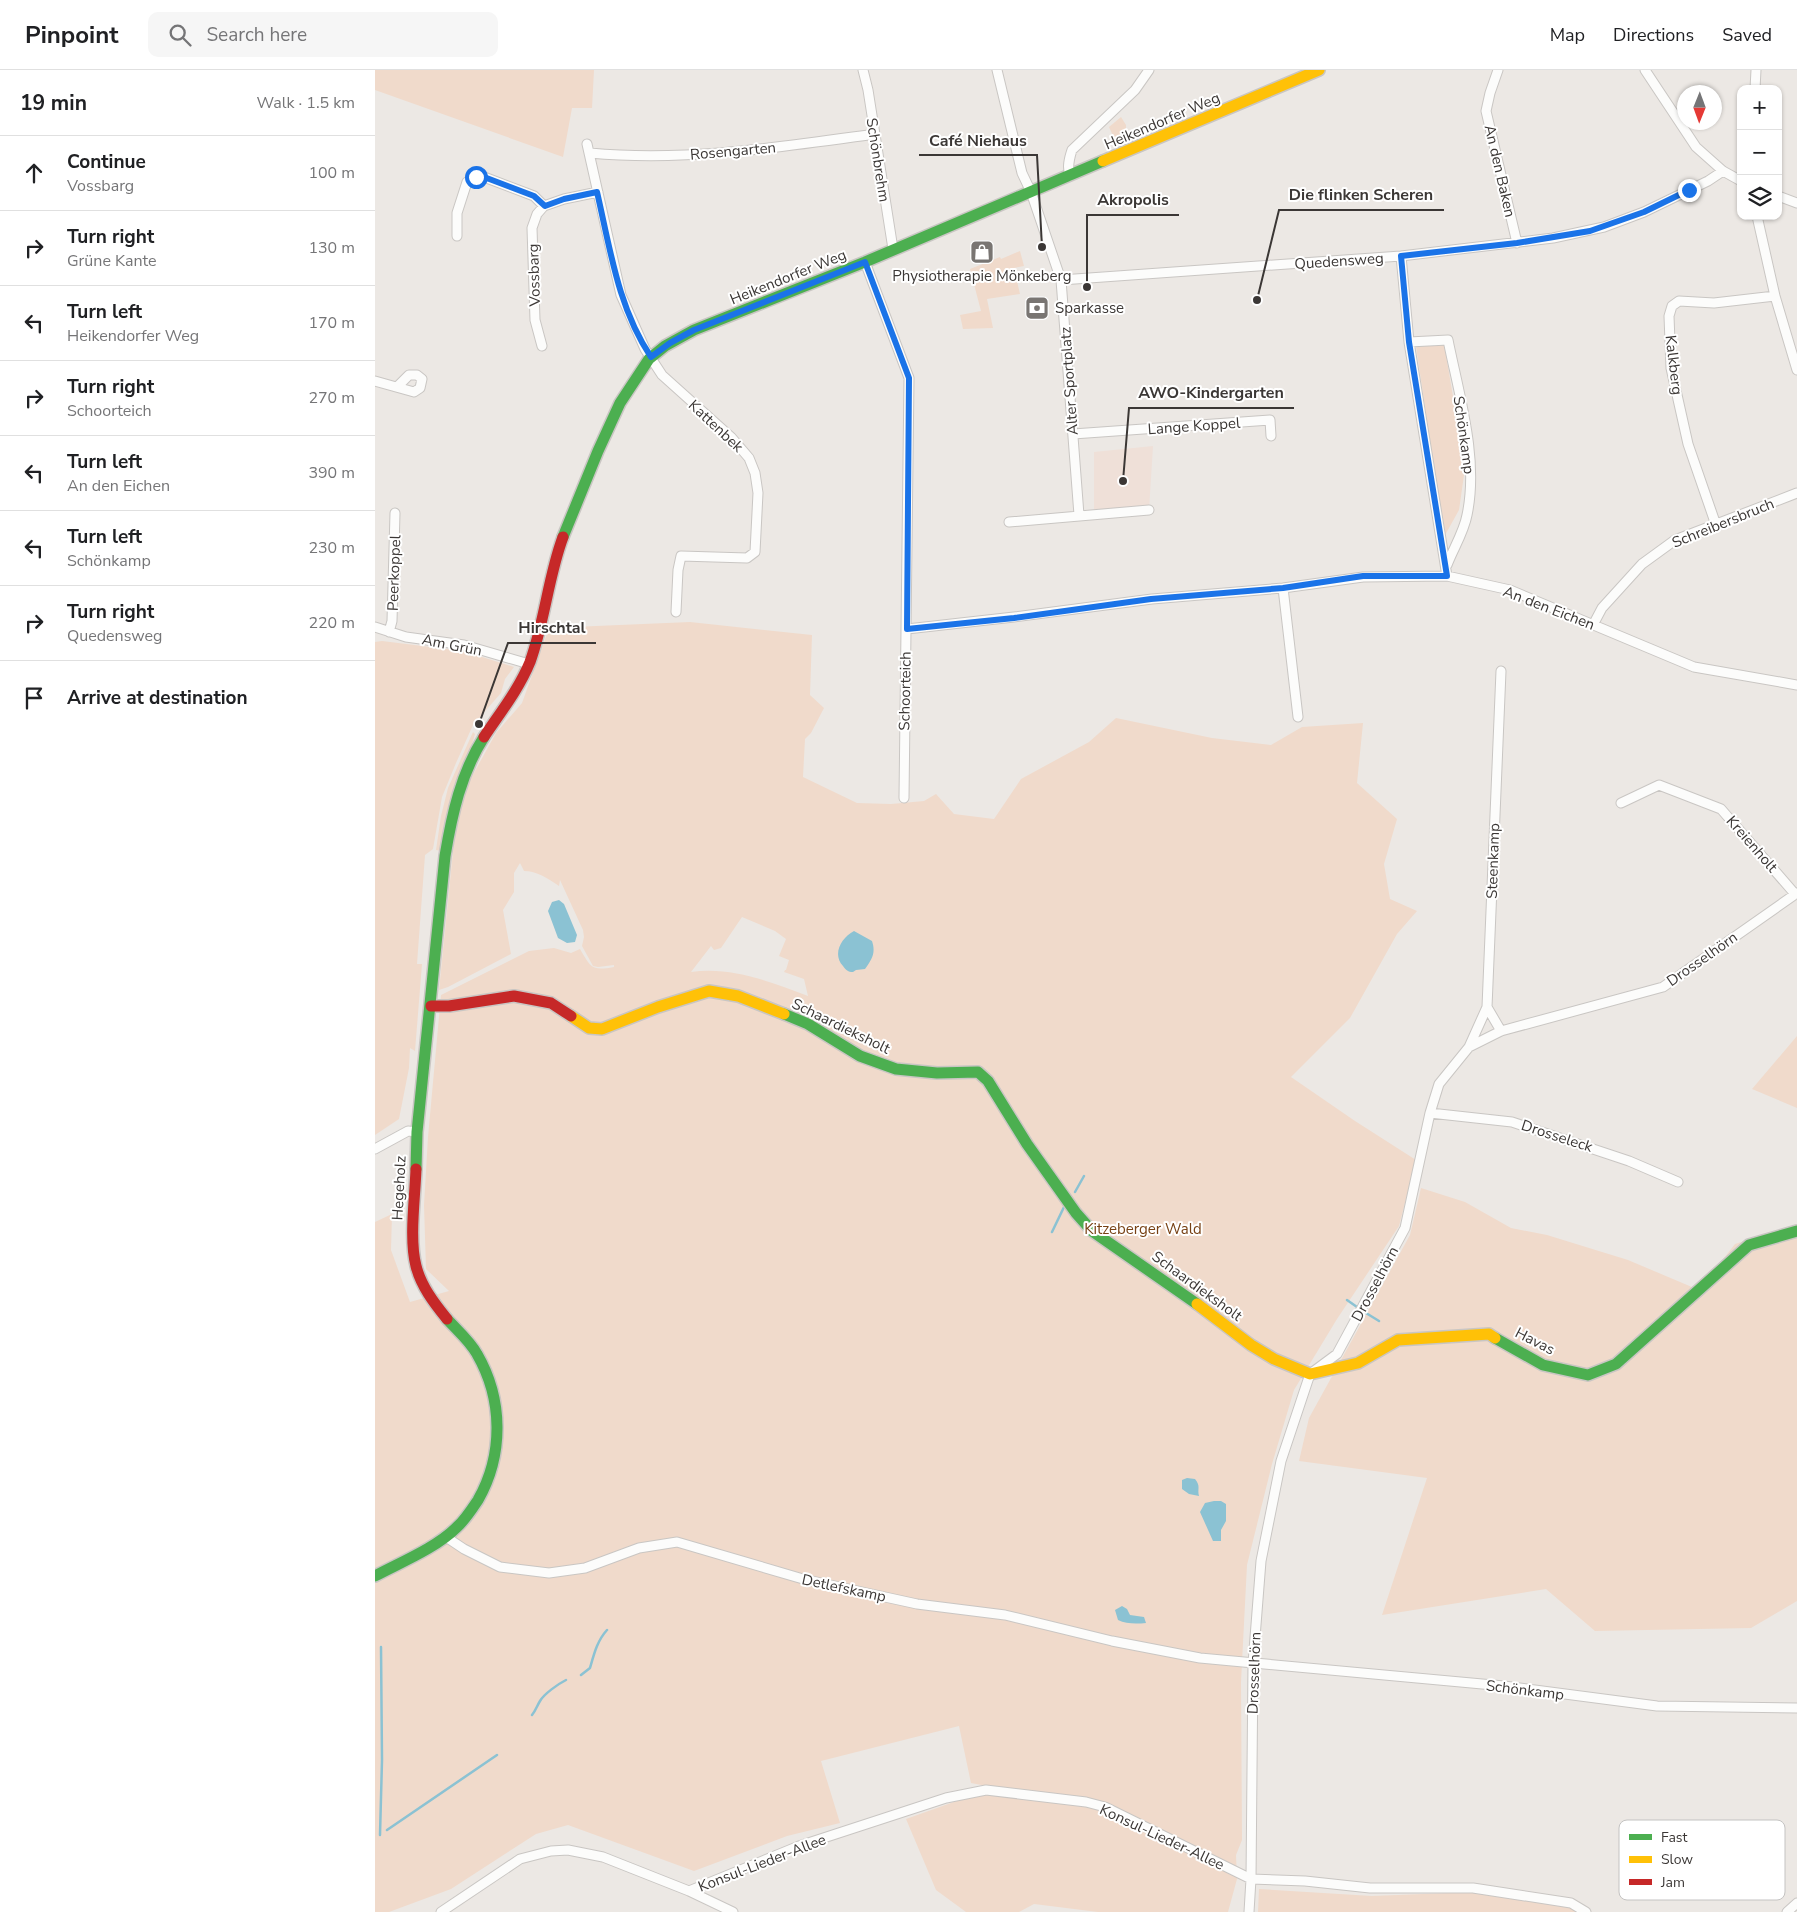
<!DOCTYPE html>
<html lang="en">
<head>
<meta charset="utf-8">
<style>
	body { margin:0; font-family:"Nunito Sans",sans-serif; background:#f6f6f6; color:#202124 }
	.controls { position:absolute; right:15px; top:15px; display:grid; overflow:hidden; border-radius:10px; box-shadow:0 1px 4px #0004 }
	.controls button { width:45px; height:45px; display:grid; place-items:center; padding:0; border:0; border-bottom:1px solid #e0e0e0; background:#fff; color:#202124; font:25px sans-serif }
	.compass { position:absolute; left:1302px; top:15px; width:45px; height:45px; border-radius:50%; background:#fff; box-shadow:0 1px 4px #0004; rotate:181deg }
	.stop { position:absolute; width:15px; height:15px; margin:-11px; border:4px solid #1a73e8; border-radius:50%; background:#fff }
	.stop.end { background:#1a73e8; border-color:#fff; box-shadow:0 1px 5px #0008 }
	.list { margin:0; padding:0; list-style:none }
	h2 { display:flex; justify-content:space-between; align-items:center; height:65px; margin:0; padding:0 20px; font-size:21px }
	h2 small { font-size:16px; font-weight:400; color:#757577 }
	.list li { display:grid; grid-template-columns:32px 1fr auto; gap:15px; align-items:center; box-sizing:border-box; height:75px; padding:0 20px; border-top:1px solid #e0e0e0 }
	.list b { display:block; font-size:19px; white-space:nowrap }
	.list p { margin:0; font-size:16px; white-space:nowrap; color:#757577 }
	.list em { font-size:16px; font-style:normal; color:#757577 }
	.icon { flex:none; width:28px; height:28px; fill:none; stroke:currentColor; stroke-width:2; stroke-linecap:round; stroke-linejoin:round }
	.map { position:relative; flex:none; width:1422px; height:1842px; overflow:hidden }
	header { display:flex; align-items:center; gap:30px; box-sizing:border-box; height:70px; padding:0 25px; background:#fff; border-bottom:1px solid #e0e0e0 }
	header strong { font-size:24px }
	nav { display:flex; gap:28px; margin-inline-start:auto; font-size:18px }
	.search { width:350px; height:45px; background:#f6f6f6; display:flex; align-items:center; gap:12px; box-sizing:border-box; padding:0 18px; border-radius:10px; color:#757577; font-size:19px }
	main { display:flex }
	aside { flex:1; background:#fff }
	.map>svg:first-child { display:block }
</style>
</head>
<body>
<header>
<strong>Pinpoint</strong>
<div class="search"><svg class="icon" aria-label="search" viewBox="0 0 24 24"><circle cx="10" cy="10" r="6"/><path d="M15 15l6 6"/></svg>Search here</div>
<nav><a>Map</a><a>Directions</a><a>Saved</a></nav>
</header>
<main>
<aside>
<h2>19 min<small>Walk · 1.5 km</small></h2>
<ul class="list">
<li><svg class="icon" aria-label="ahead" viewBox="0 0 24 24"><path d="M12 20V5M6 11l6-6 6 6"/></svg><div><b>Continue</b><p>Vossbarg</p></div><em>100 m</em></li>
<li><svg class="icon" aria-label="right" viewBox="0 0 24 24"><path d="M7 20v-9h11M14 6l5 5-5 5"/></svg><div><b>Turn right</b><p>Grüne Kante</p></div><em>130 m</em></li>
<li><svg class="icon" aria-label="left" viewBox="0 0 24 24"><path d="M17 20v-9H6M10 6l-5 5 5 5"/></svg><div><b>Turn left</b><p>Heikendorfer Weg</p></div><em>170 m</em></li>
<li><svg class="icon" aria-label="right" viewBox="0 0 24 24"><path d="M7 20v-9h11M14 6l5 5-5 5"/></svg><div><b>Turn right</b><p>Schoorteich</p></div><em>270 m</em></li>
<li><svg class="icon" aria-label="left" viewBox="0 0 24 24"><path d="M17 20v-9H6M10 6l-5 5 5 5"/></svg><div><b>Turn left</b><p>An den Eichen</p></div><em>390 m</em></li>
<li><svg class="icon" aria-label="left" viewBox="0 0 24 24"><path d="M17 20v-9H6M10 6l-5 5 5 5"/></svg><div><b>Turn left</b><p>Schönkamp</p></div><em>230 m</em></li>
<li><svg class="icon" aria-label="right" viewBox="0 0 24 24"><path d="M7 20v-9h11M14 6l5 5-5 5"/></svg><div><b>Turn right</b><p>Quedensweg</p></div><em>220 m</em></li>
<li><svg class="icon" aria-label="arrive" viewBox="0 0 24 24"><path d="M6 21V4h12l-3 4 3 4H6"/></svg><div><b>Arrive at destination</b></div></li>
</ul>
</aside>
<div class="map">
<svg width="1422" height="1842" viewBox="0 0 1422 1842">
	<rect width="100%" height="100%" fill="#ece8e4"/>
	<path fill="#efe0d8" d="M778 376 774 440 719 444V382Z"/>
	<path fill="#f0dacb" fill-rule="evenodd" d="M0 0H219L217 38H197L188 87 0 20Z
		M746 47 751 55V62L739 68 734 57Z
		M645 181 649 196 639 198 645 224 612 229 618 258 588 259 585 245 606 241 595 199 625 187 626 189Z
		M1069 273 1090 398 1084 440 1069 467 1041 276Z
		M315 552 437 565 435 625 449 638 436 663 430 669 428 707 482 733 516 734 549 731 561 724 579 744 619 749 646 709 714 672 741 648 837 668 896 675 927 657 988 653 982 713 1022 749 1009 794 1015 829 1042 841 1022 864 975 948 916 1007 980 1051 1041 1090 1024 1156 962 1249 919 1320 897 1394 872 1495 866 1612 867 1770 861 1785 862 1809 853 1842H723L659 1834 644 1842H591L561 1820 531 1749 593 1727 617 1717 596 1713 584 1656 446 1691 465 1753 412 1766 319 1801 193 1755 161 1764 76 1819 14 1842H0V1152L17 1144 16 1180 35 1232 74 1221 51 1199 49 1135 53 1067 66 925 154 881 179 878 196 883 205 879C216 898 217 901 239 897V895L223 897 218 896 207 876 209 867 208 860 185 810 184 816C172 808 162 801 149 801L145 793 139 803V822L128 840 136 884 73 917 64 920 82 742 96 708 121 663 147 633 174 558ZM367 847 400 861 411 869 404 886 414 890 411 900H410L409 902 429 909 433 926C396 912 356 896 316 902L336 876 339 880 346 878Z
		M7 571 88 581 139 597 130 609 126 623 98 655 81 693 67 727 58 779 50 785 42 894H47L40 981 35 978 34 998 24 1049 0 1065V572Z
		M98 662 100 664 66 781 61 780 66 746 73 718Z
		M1422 966V1038L1377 1019Z
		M1046 1118 1090 1132 1136 1158 1172 1165 1253 1190 1324 1220 1360 1174 1422 1154V1531L1376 1558 1220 1561 1171 1519 1007 1545 1052 1408 924 1391 934 1348 1035 1165Z
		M884 1819 997 1826 1098 1822 1195 1836 1205 1842H883Z"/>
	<path fill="#8bc2d3" d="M184 830 189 834 202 865 200 872 192 873 183 868 173 841 177 832Z
		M479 861 497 871C501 883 497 889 490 899L481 900 478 902C473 902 471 900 468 896 457 884 466 868 479 861Z
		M812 1408 820 1409C826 1416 822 1419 824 1426L814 1424 807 1419V1410Z
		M839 1431H846L851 1434V1451L846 1460V1471H838L825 1442 830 1433Z
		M747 1536 752 1539 755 1545 769 1547 771 1553C761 1554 751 1554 743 1550L740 1540Z"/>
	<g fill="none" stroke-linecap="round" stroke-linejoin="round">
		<path stroke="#8bc2d3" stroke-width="2.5" d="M700 1122 709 1106
			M677 1162 689 1137
			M972 1230 982 1237
			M991 1243 1004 1251
			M206 1605 215 1598C219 1584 222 1571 232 1560
			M157 1645C161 1640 162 1636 165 1631 169 1624 183 1614 191 1610
			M12 1760 122 1685
			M5 1765 7 1690 6 1577"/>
		<g stroke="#c9c6c3" stroke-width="11">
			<path id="street" d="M488 0 493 20 518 179
				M622 0 647 103 656 122 686 210 704 445
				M1123 0 1115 23 1111 41 1142 173
				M1270 0 1321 77 1348 101 1366 111
				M1380 19 1381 0
				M212 74 246 225 270 279 287 305 356 367 374 388 380 403 383 423 380 482 372 488 306 486 303 500 301 542
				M215 83C311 92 406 77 500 64
				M695 106C692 97 694 89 697 80L760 20 774 0
				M1403 126 1422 133
				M1382 146 1400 226 1422 300
				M82 166V143L92 112 101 107H109L159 126 169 136
				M1026 186 1034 272 1072 506
				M490 192 534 308 529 728
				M686 210 1026 186 1178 168 1229 157 1269 142 1333 111 1348 101
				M1034 272 1073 270C1084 325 1104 389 1092 445 1089 462 1078 479 1072 495
				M167 276 160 250 157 158 162 144 169 136 189 129 223 122
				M0 311 39 322 45 318 47 309 42 305H34L22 317
				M698 364 895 350 896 366
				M634 452 774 440
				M1341 455 1313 374 1296 298 1294 246 1297 236 1304 231 1339 233 1400 226
				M908 518 923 647
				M1218 555 1227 538 1267 494 1300 470 1422 423
				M0 557 31 567 89 575 154 594
				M532 559 639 547 777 529 908 518 988 507 1072 506 1135 520 1319 597 1422 615
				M14 562 17 551 20 443
				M1246 733 1284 715 1346 739 1420 824
				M1112 937 1126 961
				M1094 977 1112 937 1126 601
				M1055 1043 1137 1052 1254 1091 1303 1112
				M0 1079 33 1061 42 1062
				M71 1467 89 1479 125 1497 174 1503 210 1498 264 1478 302 1472 428 1509 542 1534 630 1545 737 1571 825 1588 1129 1616 1282 1636 1422 1638
				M314 1821 424 1776 571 1728 611 1720 711 1732 730 1737 876 1809 930 1811 995 1818H1098L1196 1833 1211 1842
				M66 1842 145 1789 176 1781 193 1780 228 1787 314 1821 358 1842
				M874 1842 876 1809 878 1593 886 1491 906 1391 935 1304 962 1284 1030 1158 1055 1043 1064 1014 1094 977 1126 961 1288 917 1422 823
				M1412 1842 1422 1833"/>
		</g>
		<g stroke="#c9c6c3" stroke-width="14">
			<path id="fast" d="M188 467 223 381 245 333 274 289 290 276 319 260 490 192 728 91
				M409 944 433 954 485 986 521 999 562 1003 603 1002 613 1011 652 1074 701 1143 717 1161 822 1234
				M41 1099 42 1062 70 786C77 744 86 703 109 667
				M1120 1268 1168 1295 1213 1305 1241 1294 1374 1175 1422 1161
				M0 1506C26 1492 61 1478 82 1457 90 1450 97 1439 103 1430 129 1384 128 1329 102 1284 95 1271 82 1260 72 1249"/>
		</g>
		<g stroke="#c9c6c3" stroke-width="14">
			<path id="slow" d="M728 91 944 0
				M196 946 214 958 227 959 283 937 334 921 363 926 409 944
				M822 1234 876 1275 899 1289 935 1304 983 1293 1023 1270 1114 1264 1120 1268"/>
		</g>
		<g stroke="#c9c6c3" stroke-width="14">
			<path id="jam" d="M109 667C125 643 144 619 155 592 170 551 173 507 188 467
				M56 936H74L139 926 176 933 196 946
				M41 1099C40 1128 34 1169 41 1196 46 1216 59 1233 72 1249"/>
		</g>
		<use href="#street" stroke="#fcfcfb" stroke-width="9"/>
		<use href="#fast" stroke="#4caf50" stroke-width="11"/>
		<use href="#slow" stroke="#ffc107" stroke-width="11"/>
		<use href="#jam" stroke="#c62828" stroke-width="11"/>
	</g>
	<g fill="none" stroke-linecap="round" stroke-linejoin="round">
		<path stroke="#1a73e8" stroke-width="6" d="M101 107H109L159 126 170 136 189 129 222 122C235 178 243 238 276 287L295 273 319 260 490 192 534 308 532 559 639 548 776 529 908 518 988 506H1072L1034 272 1026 186 1142 173 1215 161 1269 142 1314 120"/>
	</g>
	<defs>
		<g id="shop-square" transform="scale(1.25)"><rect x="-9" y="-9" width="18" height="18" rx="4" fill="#797572" stroke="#fff"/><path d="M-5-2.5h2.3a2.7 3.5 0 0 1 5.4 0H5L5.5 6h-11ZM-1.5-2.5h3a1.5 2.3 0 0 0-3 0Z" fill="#fff"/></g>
		<g id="bank-square" transform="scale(1.25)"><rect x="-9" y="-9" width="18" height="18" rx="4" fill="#797572" stroke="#fff"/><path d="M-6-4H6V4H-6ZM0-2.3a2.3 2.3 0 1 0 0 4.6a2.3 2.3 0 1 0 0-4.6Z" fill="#fff"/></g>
	</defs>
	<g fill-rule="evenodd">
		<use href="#shop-square" x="607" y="182"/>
		<use href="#bank-square" x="662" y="238"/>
	</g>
	<g text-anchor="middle" stroke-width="4" stroke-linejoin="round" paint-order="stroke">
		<g font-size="15" fill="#3b3735" stroke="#fff">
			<text transform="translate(787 51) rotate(-23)" y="5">Heikendorfer Weg</text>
			<text transform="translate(358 81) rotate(-5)" y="5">Rosengarten</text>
			<text transform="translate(503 90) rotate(81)" y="5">Schönbrehm</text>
			<text transform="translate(1125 101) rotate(77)" y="5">An den Baken</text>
			<text transform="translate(964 191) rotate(-4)" y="5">Quedensweg</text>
			<text transform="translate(159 205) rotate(-92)" y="5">Vossbarg</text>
			<text transform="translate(413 207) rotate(-22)" y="5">Heikendorfer Weg</text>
			<text transform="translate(1299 295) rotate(83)" y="5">Kalkberg</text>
			<text transform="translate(694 311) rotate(-94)" y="5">Alter Sportplatz</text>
			<text transform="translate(341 356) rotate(43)" y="5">Kattenbek</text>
			<text transform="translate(819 356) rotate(-4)" y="5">Lange Koppel</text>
			<text transform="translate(1089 365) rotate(82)" y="5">Schönkamp</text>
			<text transform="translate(1348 453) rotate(-22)" y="5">Schreibersbruch</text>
			<text transform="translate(19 503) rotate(-88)" y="5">Peerkoppel</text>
			<text transform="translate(1174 538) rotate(21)" y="5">An den Eichen</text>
			<text transform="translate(77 575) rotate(11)" y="5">Am Grün</text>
			<text transform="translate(530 621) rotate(-89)" y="5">Schoorteich</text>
			<text transform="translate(1377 774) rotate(49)" y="5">Kreienholt</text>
			<text transform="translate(1118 791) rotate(-88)" y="5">Steenkamp</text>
			<text transform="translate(1327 889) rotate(-35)" y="5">Drosselhörn</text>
			<text transform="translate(466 956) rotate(26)" y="5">Schaardieksholt</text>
			<text transform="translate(1182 1066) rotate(18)" y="5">Drosseleck</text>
			<text transform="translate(24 1118) rotate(-87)" y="5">Hegeholz</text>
			<text transform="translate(1000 1214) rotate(-62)" y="5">Drosselhörn</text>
			<text transform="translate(822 1216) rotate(36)" y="5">Schaardieksholt</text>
			<text transform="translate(1160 1271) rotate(27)" y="5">Havas</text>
			<text transform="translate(469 1518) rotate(12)" y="5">Detlefskamp</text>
			<text transform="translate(879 1603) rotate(-88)" y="5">Drosselhörn</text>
			<text transform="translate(1150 1620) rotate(7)" y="5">Schönkamp</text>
			<text transform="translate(787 1767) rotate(25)" y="5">Konsul-Lieder-Allee</text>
			<text transform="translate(387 1793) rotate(-21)" y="5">Konsul-Lieder-Allee</text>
		</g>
		<g font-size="15" fill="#3b3735" stroke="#fff">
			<text x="607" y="211">Physiotherapie Mönkeberg</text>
			<text x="680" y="243" text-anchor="start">Sparkasse</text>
		</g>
		<g font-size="15" fill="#774114" stroke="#fff">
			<text x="768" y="1164">Kitzeberger Wald</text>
		</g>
	</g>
	<rect x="1244" y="1750" width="166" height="80" rx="8" fill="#fff" stroke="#c4c3c2" stroke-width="1"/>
	<rect x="1254" y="1764" width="23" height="6" fill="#4caf50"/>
	<rect x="1254" y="1786" width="23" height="7" fill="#ffc107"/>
	<rect x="1254" y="1809" width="23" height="6" fill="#c62828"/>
	<g font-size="14" fill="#3b3735">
		<text x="1286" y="1772">Fast</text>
		<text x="1286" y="1794">Slow</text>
		<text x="1286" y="1817">Jam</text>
	</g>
	<path fill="none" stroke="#3b3735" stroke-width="2" d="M667 177L662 85H544M882 230L904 140H1069M712 217L712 145H804M748 411L754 338H919M104 654L133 573H221"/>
	<g fill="#3b3735" stroke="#fff" stroke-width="2">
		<circle cx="667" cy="177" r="5"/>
		<circle cx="882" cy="230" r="5"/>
		<circle cx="712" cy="217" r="5"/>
		<circle cx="748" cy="411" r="5"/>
		<circle cx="104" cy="654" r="5"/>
	</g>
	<g font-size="16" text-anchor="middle" font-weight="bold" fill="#3b3735" stroke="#fff" stroke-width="4" stroke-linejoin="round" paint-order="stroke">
		<text x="603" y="76">Café Niehaus</text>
		<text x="986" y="130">Die flinken Scheren</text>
		<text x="758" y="135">Akropolis</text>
		<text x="836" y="328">AWO-Kindergarten</text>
		<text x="177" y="563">Hirschtal</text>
	</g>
</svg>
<div class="controls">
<button>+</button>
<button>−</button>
<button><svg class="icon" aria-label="layers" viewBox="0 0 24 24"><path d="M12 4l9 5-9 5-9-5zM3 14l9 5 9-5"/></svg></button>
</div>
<svg class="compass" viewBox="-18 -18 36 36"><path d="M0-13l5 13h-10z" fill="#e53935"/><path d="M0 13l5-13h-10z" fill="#757577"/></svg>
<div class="stop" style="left:101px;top:107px"></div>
<div class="stop end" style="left:1314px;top:120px"></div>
</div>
</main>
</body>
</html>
